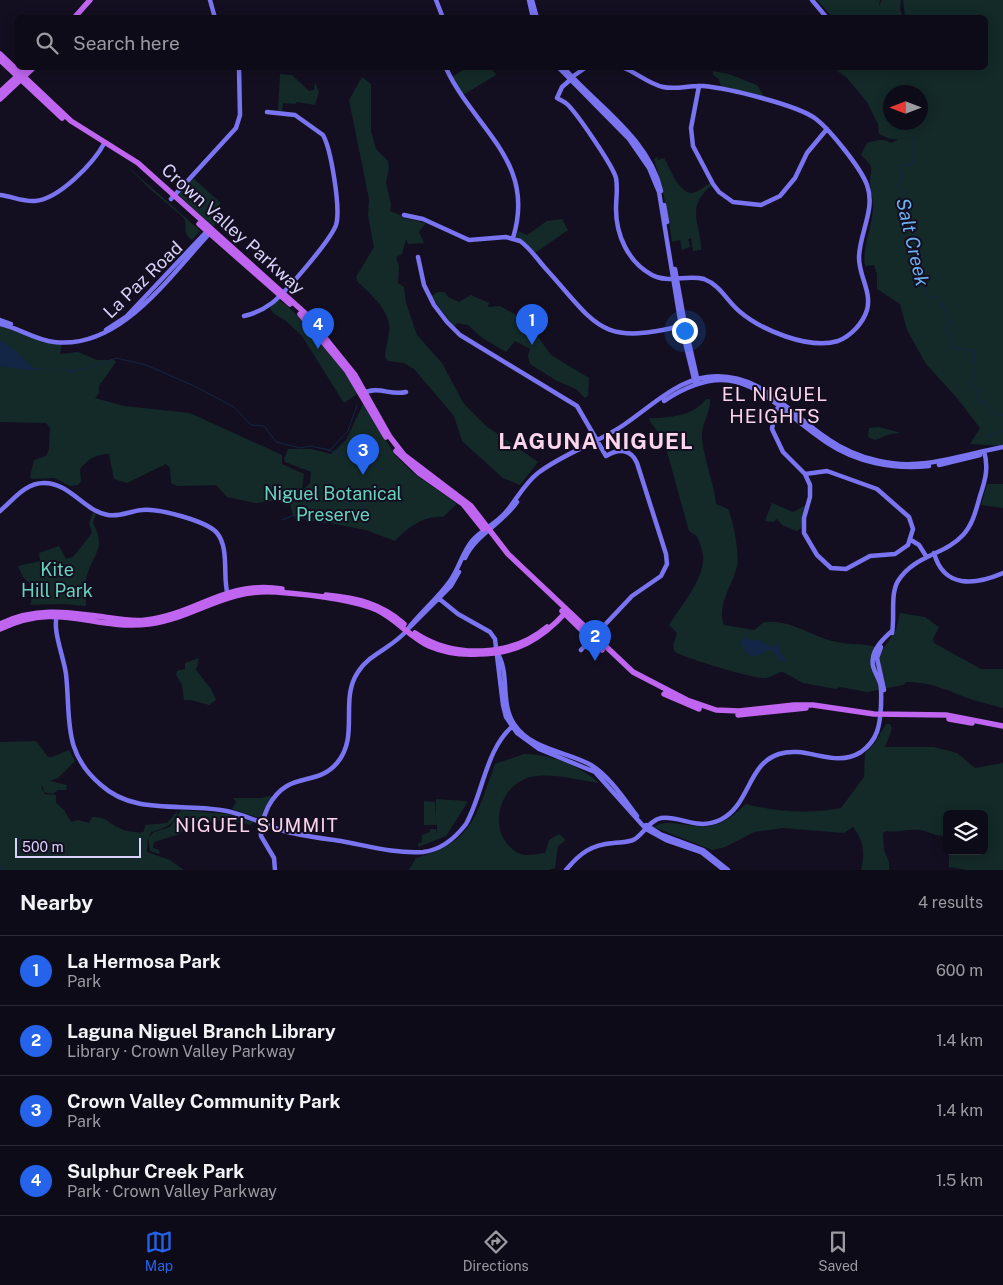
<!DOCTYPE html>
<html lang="en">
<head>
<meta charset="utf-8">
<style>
	body { margin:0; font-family:"Public Sans",sans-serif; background:#1c1925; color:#f1f3f6 }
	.controls { position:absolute; right:15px; bottom:15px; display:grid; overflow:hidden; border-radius:8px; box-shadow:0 2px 12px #0003 }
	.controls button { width:45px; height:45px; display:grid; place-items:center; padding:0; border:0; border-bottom:1px solid #2e2b37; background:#0e0b18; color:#f1f3f6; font:25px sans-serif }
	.compass { position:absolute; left:883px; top:85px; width:45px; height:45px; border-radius:50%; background:#0e0b18; box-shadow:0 2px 12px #0003; rotate:270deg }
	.scale { position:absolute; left:15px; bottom:12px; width:126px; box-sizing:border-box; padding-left:5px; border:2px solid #d9d3fb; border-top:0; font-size:14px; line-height:18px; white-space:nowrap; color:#d9d3fb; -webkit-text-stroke:4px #130f20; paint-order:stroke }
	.you { position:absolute; left:684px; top:330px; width:18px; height:18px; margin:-12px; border:4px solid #fff; border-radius:50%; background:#1a73e8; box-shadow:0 0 0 8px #1a73e833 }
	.badge { display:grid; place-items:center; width:32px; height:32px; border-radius:50%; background:#2563eb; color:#fff; font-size:16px; font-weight:700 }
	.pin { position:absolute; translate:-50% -41px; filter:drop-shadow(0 1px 2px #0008) }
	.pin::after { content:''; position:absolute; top:26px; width:18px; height:15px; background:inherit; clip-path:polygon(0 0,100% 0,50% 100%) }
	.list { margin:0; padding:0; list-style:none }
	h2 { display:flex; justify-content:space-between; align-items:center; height:65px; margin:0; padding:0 20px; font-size:21px }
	h2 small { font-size:16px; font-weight:400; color:#9b9ba2 }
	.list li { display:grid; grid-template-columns:32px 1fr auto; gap:15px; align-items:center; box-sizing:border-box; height:70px; padding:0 20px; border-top:1px solid #2e2b37 }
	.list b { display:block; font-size:19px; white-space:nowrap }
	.list p { margin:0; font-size:16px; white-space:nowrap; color:#9b9ba2 }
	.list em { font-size:16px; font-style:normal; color:#9b9ba2 }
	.icon { flex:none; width:28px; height:28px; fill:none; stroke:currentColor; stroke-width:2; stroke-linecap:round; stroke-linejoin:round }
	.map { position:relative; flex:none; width:1003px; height:870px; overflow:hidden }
	.search { position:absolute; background:#0e0b18; box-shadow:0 2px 12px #0003; left:15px; right:15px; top:15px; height:55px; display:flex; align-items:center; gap:12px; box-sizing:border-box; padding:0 18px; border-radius:8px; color:#9b9ba2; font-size:19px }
	.sheet { height:345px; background:#0e0b18 }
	nav { display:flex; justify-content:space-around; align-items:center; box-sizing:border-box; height:70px; border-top:1px solid #2e2b37; background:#0e0b18; font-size:14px; color:#9b9ba2 }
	nav a { display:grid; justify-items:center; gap:2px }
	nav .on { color:#2563eb }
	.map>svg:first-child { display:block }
</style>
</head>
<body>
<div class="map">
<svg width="1003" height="870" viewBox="0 0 1003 870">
	<rect width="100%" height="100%" fill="#130f20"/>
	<path fill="#132a29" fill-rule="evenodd" d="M817 0H880L879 6 882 0H901L900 10 903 17H832Z
		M903 0H1003V446L970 444 980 428 957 398 926 364 907 330 900 304 877 289V274L874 265 865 266C862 247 872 228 873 209 874 200 870 191 870 182 871 166 875 168 861 155L867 143C876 140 883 138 892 143L898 139H890L879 134 878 124 867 102 847 78 833 68H986V18L905 17ZM890 92H920V122H890Z
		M466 68H491L496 75 463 95 452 77Z
		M713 71 729 74 757 85 765 98 721 87 719 79 713 75Z
		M280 74 292 75 309 91 314 90 315 82 319 92 315 105 297 102 295 104 283 103 282 111H278Z
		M362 77 371 84V131L376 149 388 161 389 169 386 182 391 205 390 211 400 215 403 218 426 223 419 232 424 243 408 244 406 239 402 254 396 257 399 266 398 283 404 287 406 303 417 335 442 363 464 404 486 426 538 462 520 485 503 478 462 441 454 416 414 369 404 363 388 361 385 357C385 349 388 341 389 333 392 311 371 295 357 281L356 277 374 247 368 216 369 199 349 100Z
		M657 157 658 160 664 158C670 168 681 199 696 192 700 190 705 186 710 183L711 186C684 208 702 226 701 250L693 251 691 238 688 239 690 247 682 250 680 240 672 242C668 213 662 186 654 159Z
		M127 166 196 227 200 231 192 240C181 233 189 225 183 217L151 190Z
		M193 178 221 203 213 212 220 219 212 228 177 196Z
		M562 219 568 230 535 253 516 237 518 231 527 235 547 221Z
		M438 292H445L448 297 459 302 471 295 489 303 488 307 500 306 516 315 530 326 551 355 589 378 588 396 585 398 576 389 557 381 530 364 528 356 530 349 515 341 506 352 481 337 468 325 457 323 454 327 431 296Z
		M278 300C294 306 353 377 357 394L344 403 302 336 286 321 273 313 270 308Z
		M0 325 52 344H62L60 354 78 352 97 360H114L116 362 99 386V393L95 398 124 406 190 413 282 455V464L304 474 302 491 310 483 311 472 285 462 284 459 288 449H312L331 454 346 440 363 404 396 456 412 472 457 504 443 517C424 515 407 528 395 541L366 530 293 516 290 503 286 506 281 500 255 503 227 497 216 485 177 486 171 483 170 468 166 464 127 483 114 479 109 454C96 454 88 459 80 469L81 481 78 485 70 486 54 478 32 479 30 477 34 460 46 456 49 449 50 428 46 423 0 422Z
		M706 399H710C711 412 701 424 702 438 704 461 714 482 716 504L728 509C733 520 740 554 737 566 733 585 716 605 724 625L754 630C759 628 761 622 766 622 789 619 814 637 833 641 850 646 864 642 883 649L896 630 900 613 925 617 939 627 933 639 934 643 981 669H1003V708C993 705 983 703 973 700 948 691 933 682 906 682L903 685 867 692 840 687 836 689 803 683 783 672C776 672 772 678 765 678 754 679 685 658 675 652L673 646 677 633 669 625C680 607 706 577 703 555 702 548 699 542 697 536L689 531 664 441 650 421 649 418C669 418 694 416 706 399Z
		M879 427 901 433 890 434 875 440 868 437 869 428Z
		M987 484H1003V508L981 505Z
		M772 503 793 512 806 505 801 528 797 531 782 525 777 519 773 522 765 521Z
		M93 512 96 514 93 523C106 548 95 551 87 575 85 581 86 600 86 606L62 604 30 605 35 589 23 577 18 566 40 561 39 553 59 546 66 559 73 557 92 533 89 523Z
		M199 658 196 670 211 689 216 700 209 705 191 700H184L182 685 176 675 177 671 185 669V663Z
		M886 724H890L892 729 885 747H934L957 753 975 768 1003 763V870H967L949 867V851H984V814H947V836C933 836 931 832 920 830 908 829 898 833 886 831L883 833 884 850 889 862V870H861C865 853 864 841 853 827L844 833 783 828 754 832 725 847 712 850 654 827C665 817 693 829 710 826 724 824 736 813 746 804 777 812 810 814 841 808L864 777 865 753 874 744Z
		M36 741 48 757H52L69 750 75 761 58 778 50 781 67 785 66 790H58L53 794 44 792 43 786 41 787 45 794 56 795V803L64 810 71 822 78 820 89 823 92 817C106 817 106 821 117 827 123 831 134 832 141 833L144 831 145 825 167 823 178 810C175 825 165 828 151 832L149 837 154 832 170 827 181 810 227 814 253 822 251 825 226 820 188 823 180 834 154 842 153 848 159 850 160 854 150 851 148 837 147 852 170 860 184 870H0V742Z
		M524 754C550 754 579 765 599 783 580 780 547 772 530 777 497 786 486 835 518 853 526 857 537 854 545 853L549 840 559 834 566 840 558 846 555 868 549 870H409L416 858C474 842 476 815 495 764Z
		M270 796H273L262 817 259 818 232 809 236 802 233 798H261Z
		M436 799 466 801 467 803 446 836 418 847V843L422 842V835L430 832V829H436L437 835V825H424V801L435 802 436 820Z"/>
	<path fill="#142645" d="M0 340 16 351 32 368 72 370 93 367 71 372 57 369 25 370 0 366Z
		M744 637 750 640H759L770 647 779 644 780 651 787 662 780 661 774 652 768 650 754 657 747 653 740 643Z"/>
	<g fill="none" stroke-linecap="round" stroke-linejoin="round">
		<path stroke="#142645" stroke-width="1" d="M912 138V164L901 165 899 168 903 176 898 185 906 199 904 214 915 231V263L924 275 922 285 928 298 938 296 951 322 946 328 953 348 975 351 973 372 976 376 970 383 978 391V402H985C991 409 991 417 1003 415
			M91 367 116 358 146 365 192 385 234 407 251 425 264 426 276 442 301 448 310 446 330 450 348 431 357 405
			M987 437 1003 431
			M328 450 357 459 384 470
			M363 494V514L368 527
			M341 512 348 505 350 495
			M294 517 328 523
			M282 520 304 511 317 488
			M0 866 3 870"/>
		<path stroke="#7a74f1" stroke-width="4.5" d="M210 0 215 18
			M436 0 443 18
			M529 0 533 18
			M532 0 537 18
			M812 0 827 18
			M446 68C474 129 537 161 513 238
			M559 68 629 139 649 168 659 192 681 326 695 383
			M564 68C597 106 649 138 661 191
			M572 77 585 68
			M570 80 562 87 557 98C560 100 565 102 568 105 578 115 613 166 616 178 618 189 616 198 616 209 616 235 628 262 652 275 668 284 687 274 704 279 720 285 727 301 739 311 761 330 809 350 838 341 851 336 863 323 867 310 872 292 859 276 859 258 859 234 876 209 867 185 861 168 830 130 816 119 798 105 727 88 703 86 690 85 676 90 663 87 649 84 637 73 624 68
			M699 86 691 128 693 146 713 184 719 192 733 202 761 205 780 196 795 178 807 153 827 129
			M0 195C11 196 23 202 35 201 59 199 94 163 105 142
			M171 199 236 128 240 115 239 68
			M664 205 667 222
			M404 215 423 219 469 240 506 237 520 241C530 248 538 260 546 269 597 325 599 346 681 326
			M418 257 424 285 434 305 447 322 460 335 577 406 606 456C619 448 631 449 637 463L666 554 667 564 661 576 632 596 581 650
			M675 269 685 325 698 382
			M244 316C253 314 264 309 272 303 286 292 330 241 336 225 341 209 331 149 323 135L295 115 267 112
			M0 320 11 324
			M0 324C19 328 35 340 54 342 121 350 170 275 211 232
			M106 330 126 317 209 229
			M362 394C378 385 390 396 406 392
			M664 401C741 350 767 403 826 442 856 462 893 470 929 466
			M781 403 775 412 772 429 783 452 805 474 810 485V497L804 518V533L817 555 831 568 846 569 870 556 895 554 908 545 913 529 909 517 877 489 827 471 805 474
			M939 465 980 455
			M0 511C14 499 25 483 44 483 70 483 84 511 108 515 120 517 130 511 142 510 158 508 207 521 217 533 230 549 222 577 228 596
			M911 540 919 545 926 556
			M934 553C944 589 975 585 1003 573
			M465 558C476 534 502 524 517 502
			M437 597 458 614 490 632 495 639 503 705 506 717 517 733 539 749 595 772 646 829 666 840 701 852 724 870
			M57 616C52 629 64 658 66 674 71 719 62 752 101 785 134 815 180 803 221 810 242 813 261 823 281 830 300 836 321 838 341 841 368 846 396 854 423 852 441 850 456 837 466 824 483 794 486 747 514 725
			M409 628 451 586 459 572
			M892 633C895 617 890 594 898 581 914 555 945 555 963 535 973 524 976 510 980 496 985 481 989 468 984 451
			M881 647 877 658 884 690
			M498 654C510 675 500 703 514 724 531 750 566 751 591 765 610 777 624 799 637 816
			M646 825 660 834 703 850 728 870
			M275 870 274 858 261 836C260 827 264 816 268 807 288 769 316 788 337 763 360 736 339 700 358 672 370 653 394 647 407 630 420 613 438 598 450 581 459 569 462 553 472 541 481 530 496 524 506 512 517 499 524 484 538 473 564 453 598 443 625 424 650 407 676 381 707 377 760 370 789 414 828 439 844 450 861 457 879 461 922 471 961 455 1003 447
			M566 870C580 853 591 845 613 843 621 842 628 843 635 839 644 833 650 820 661 818 680 815 696 831 720 820 750 806 747 764 779 754 807 745 834 769 861 752 878 740 880 725 881 706 881 699 882 690 880 683 877 674 871 668 873 658 874 648 885 637 892 631"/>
		<path stroke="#bf65ef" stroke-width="5.5" d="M74 18 90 0
			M0 54 71 121 138 163 305 313 355 375 390 437 404 455 471 506 508 554 633 672 687 700 716 710 739 711 794 705H813L874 714 946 715 1003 726
			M0 60 62 118
			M0 92 26 68
			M0 99 33 68
			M199 224 290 304
			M300 314 347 371 386 437
			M396 451 419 473 463 504 483 529
			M326 595C356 598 381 603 404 624
			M562 611 602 650
			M0 624C35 607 67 612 104 617 118 619 132 622 146 620 197 614 226 580 282 589
			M0 629C60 600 92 631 149 624 195 618 225 588 276 592 303 594 352 599 377 610 396 619 410 637 429 646 445 653 461 655 478 654 515 654 541 640 566 612
			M415 633C454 659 511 657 547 627
			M664 694 699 709
			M738 715 806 708
			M949 719 972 723"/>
	</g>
	<g text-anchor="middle" stroke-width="4" stroke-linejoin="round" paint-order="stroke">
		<g font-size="18" fill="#d9d3fb" stroke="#130f20">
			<text transform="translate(233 229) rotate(42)" y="6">Crown Valley Parkway</text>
			<text transform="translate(143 280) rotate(-44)" y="6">La Paz Road</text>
		</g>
		<g font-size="18" fill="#67d3bb" stroke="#130f20">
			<text x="333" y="500">Niguel Botanical<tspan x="333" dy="21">Preserve</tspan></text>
			<text x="57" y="576">Kite<tspan x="57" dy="21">Hill Park</tspan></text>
		</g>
		<g font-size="19" font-style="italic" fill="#6caff0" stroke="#130f20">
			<text transform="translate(913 242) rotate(77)" y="7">Salt Creek</text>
		</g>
		<g font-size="19" letter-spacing="1" fill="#fbd5ec" stroke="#130f20">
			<text x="775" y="401">EL NIGUEL<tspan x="775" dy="22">HEIGHTS</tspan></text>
			<text x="257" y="832">NIGUEL SUMMIT</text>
		</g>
		<g font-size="22" font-weight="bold" letter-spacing="1" fill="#fbd5ec" stroke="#130f20">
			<text x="596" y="449">LAGUNA NIGUEL</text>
		</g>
	</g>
</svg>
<div class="controls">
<button><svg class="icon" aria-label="layers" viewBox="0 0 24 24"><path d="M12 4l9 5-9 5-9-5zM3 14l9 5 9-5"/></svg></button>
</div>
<svg class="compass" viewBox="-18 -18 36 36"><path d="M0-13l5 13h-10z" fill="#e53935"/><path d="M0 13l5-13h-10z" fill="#9b9ba2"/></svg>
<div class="scale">500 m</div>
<div class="you"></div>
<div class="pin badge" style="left:532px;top:345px">1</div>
<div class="pin badge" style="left:595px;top:661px">2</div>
<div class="pin badge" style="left:363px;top:475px">3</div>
<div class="pin badge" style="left:318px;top:349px">4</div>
<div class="search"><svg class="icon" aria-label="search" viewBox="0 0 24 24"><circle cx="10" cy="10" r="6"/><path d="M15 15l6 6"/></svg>Search here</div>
</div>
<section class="sheet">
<h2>Nearby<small>4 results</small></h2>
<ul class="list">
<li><span class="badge">1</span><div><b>La Hermosa Park</b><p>Park</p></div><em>600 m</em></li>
<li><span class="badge">2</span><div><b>Laguna Niguel Branch Library</b><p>Library · Crown Valley Parkway</p></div><em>1.4 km</em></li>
<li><span class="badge">3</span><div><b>Crown Valley Community Park</b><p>Park</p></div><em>1.4 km</em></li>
<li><span class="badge">4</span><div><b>Sulphur Creek Park</b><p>Park · Crown Valley Parkway</p></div><em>1.5 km</em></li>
</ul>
</section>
<nav>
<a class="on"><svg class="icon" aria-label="map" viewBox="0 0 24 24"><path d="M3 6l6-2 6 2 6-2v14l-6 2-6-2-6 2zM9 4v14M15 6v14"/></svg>Map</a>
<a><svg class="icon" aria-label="directions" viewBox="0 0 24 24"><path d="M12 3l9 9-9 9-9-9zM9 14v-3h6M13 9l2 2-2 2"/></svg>Directions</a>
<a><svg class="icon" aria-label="saved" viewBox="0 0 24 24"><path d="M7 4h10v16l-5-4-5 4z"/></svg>Saved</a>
</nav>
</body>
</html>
